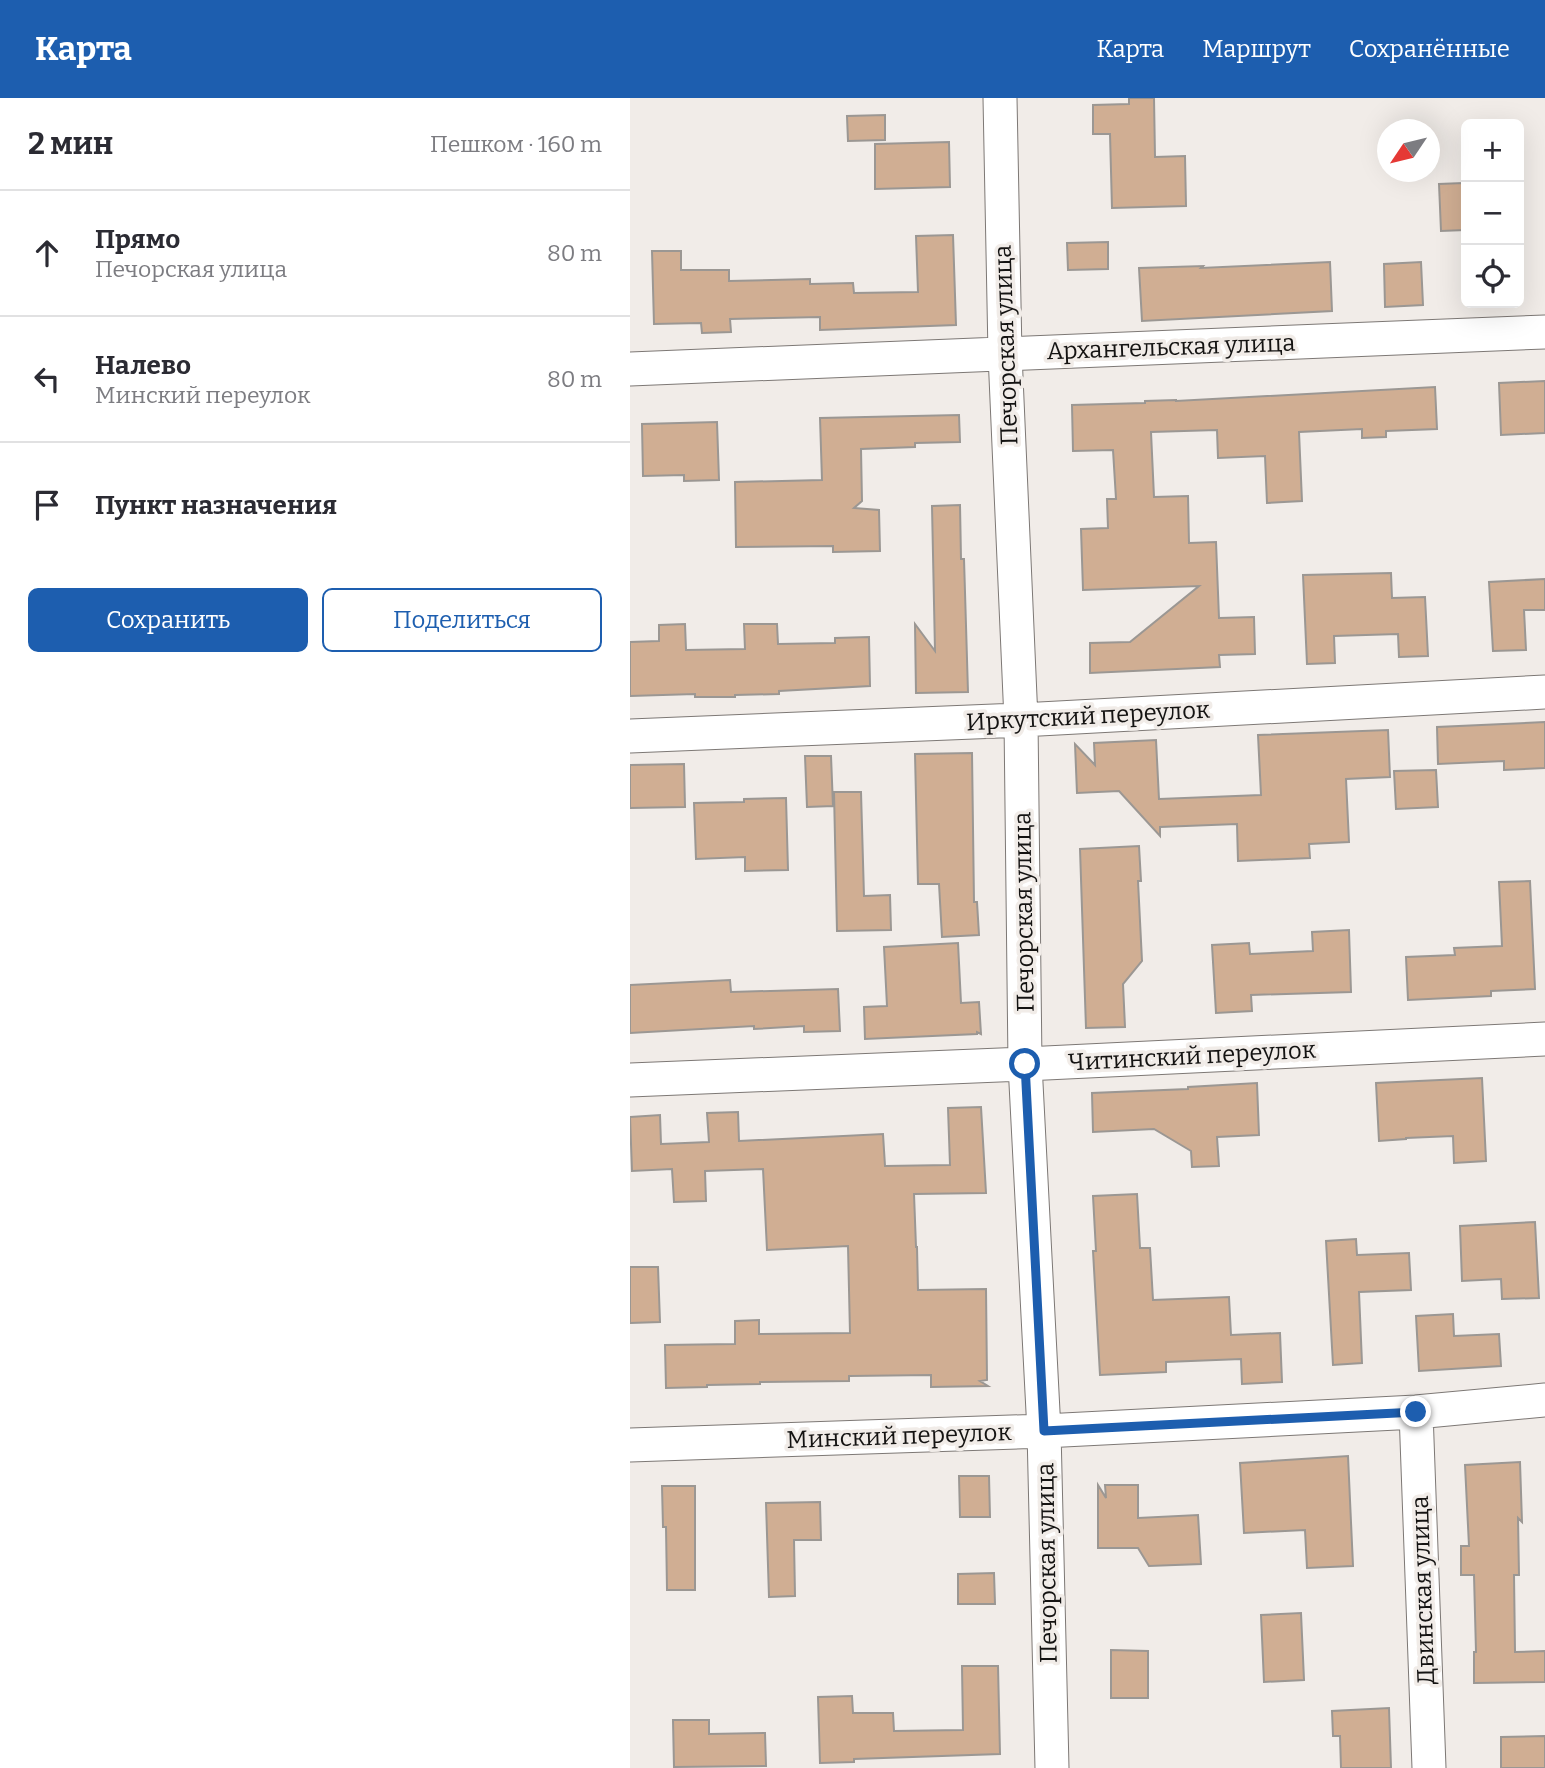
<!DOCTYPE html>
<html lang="ru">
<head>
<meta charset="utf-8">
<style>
	body { margin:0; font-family:Bitter,serif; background:#f2f2f3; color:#2b2b33 }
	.controls { position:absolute; right:21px; top:21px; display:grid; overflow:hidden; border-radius:10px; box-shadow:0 7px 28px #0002 }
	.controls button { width:63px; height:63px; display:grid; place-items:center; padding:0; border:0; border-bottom:2px solid #e1e1e2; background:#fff; color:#2b2b33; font:35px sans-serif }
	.compass { position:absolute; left:747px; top:21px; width:63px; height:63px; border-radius:50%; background:#fff; box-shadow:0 7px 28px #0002; rotate:235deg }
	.stop { position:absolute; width:21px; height:21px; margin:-16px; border:5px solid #1d5eaf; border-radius:50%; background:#fff }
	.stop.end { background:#1d5eaf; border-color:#fff; box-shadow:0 2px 7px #0008 }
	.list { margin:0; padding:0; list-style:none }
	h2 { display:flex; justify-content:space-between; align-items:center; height:91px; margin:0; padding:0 28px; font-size:30px }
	h2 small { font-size:23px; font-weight:400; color:#7c7c81 }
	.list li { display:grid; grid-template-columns:46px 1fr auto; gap:21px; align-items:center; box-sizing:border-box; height:126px; padding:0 28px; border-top:2px solid #e1e1e2 }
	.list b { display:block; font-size:26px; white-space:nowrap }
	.list p { margin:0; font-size:23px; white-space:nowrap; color:#7c7c81 }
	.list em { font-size:23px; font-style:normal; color:#7c7c81 }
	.actions { display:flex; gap:14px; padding:21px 28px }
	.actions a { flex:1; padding:16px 0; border:2px solid #1d5eaf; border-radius:10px; text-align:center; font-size:24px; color:#1d5eaf }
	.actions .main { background:#1d5eaf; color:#fff }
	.icon { flex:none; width:38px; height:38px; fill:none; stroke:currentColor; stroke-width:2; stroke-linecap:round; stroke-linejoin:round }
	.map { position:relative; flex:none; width:915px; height:1670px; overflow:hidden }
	header { display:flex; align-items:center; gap:42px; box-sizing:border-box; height:98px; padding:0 35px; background:#1d5eaf; color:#fff }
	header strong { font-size:33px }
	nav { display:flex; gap:38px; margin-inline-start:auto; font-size:24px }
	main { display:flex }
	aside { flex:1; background:#fff }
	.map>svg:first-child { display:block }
</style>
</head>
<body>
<header>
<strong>Карта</strong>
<nav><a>Карта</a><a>Маршрут</a><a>Сохранённые</a></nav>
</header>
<main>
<aside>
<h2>2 мин<small>Пешком · 160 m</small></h2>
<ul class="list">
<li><svg class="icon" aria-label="ahead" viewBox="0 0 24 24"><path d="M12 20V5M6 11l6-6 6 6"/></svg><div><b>Прямо</b><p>Печорская улица</p></div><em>80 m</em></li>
<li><svg class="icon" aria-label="left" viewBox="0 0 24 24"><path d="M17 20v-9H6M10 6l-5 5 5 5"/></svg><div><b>Налево</b><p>Минский переулок</p></div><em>80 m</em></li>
<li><svg class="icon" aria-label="arrive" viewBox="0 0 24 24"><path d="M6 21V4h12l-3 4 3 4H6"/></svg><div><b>Пункт назначения</b></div></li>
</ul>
<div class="actions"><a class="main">Сохранить</a><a>Поделиться</a></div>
</aside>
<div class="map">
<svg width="915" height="1670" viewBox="0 0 915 1670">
	<rect width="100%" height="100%" fill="#f1ece8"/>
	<path fill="#d0ae93" stroke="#9b9793" stroke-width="2" d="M499 0H524L525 59 555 58 556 108 482 110 480 36H463V7L499 6Z
		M255 17V42L218 43 217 18Z
		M319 44 320 89 245 91V46Z
		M833 85 835 132 811 133 809 86Z
		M323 137 326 227 190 232V219L100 221 101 234 72 235 71 225 24 226 22 153H51V172H99V183L180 181V186L223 185 224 195 288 194 286 138Z
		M478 144V171L438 172 437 145Z
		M700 164 702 213 512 223 509 170 573 168 571 170Z
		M791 164 793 207 755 209 754 166Z
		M915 283V335L871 337 869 285Z
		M805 289 807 331 756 333V339L732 340V331L669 334 672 403 637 405 635 358 588 360 587 332 521 334 524 399 558 398 559 445 586 444 589 520 624 519 625 556 589 557 590 569 460 575V545L500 544 569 488 453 492 451 431 478 430 477 401H486L483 352 443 353 442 307 515 305V303L546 302V303Z
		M329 317 330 344 285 345V349L231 351 232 403 224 410 249 412 250 453 203 454V448L106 449 105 384 192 382 190 320Z
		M87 324 89 382 54 383V377L13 378 12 326Z
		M330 407 331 461H334L338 594 286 595 285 526 305 553 302 408Z
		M761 475 762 500 795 499 798 558 769 559 768 536 704 538 705 565 677 566 673 477Z
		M915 481V512H894L896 552 863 553 859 484Z
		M55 526 56 552 115 551 114 526H147L148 546 205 545V540L239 539 240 588 149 593V596L105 597V599H65V596L0 598V544L29 543V527Z
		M915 624V670L874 672V663L808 666 807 629Z
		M758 632 760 679 716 681 719 744 679 746 680 760 608 763 607 726 530 729V738L489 693 447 695 445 646 465 667 464 645 526 642 529 701 631 697 628 637Z
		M342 655 344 804H347L349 837 312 839 309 786H288L285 656Z
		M175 658H201L203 708 177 709Z
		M54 666 55 709 0 710V667Z
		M806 672 808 709 766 711 764 673Z
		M204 694H231L234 798 260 797 261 832 207 833Z
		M156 700 158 772 115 773V759L66 761 64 705 114 704V701Z
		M509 748 511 783H508L512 863 493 886 495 929 456 930 450 751Z
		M900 783 905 891 861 893V898L778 902 776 859 825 857 824 850 872 848 869 784Z
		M719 832 721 894 621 897 622 913 586 915 582 847 619 845 620 856 683 853 682 834Z
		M328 845 331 905 349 904 351 936 347 934V936L235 941 234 909 257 908 254 849Z
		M100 882 101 894 208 891 210 933 174 934V928L124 931V928L0 935V887Z
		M852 980 856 1063 824 1065 823 1038 776 1040V1041L749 1043 746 985Z
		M627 985 629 1037 587 1039 589 1068 562 1069 561 1053 524 1031 463 1034 462 995 558 991V989Z
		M351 1009 356 1095 284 1096 286 1149H287L288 1192 356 1191 357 1282 350 1283 358 1288 301 1289V1277L219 1278V1283L130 1284V1286L77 1287V1289L36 1290 35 1247 105 1246V1223L129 1222V1236L220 1235 218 1148 137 1152 133 1071 75 1073 76 1103 44 1104 42 1071 2 1073 0 1019 30 1017 31 1046 79 1044 77 1015 108 1014 109 1043 253 1036 255 1068 320 1067 318 1010Z
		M507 1096 510 1150H520L523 1202 599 1199 601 1237 650 1235 652 1284 612 1286 611 1261 536 1264V1274L470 1277 463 1153H466L463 1098Z
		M905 1124 909 1200 872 1201 871 1181 832 1183 830 1128Z
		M726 1141 727 1157 779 1155 781 1192 729 1194 732 1265 703 1267 696 1143Z
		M0 1169H28L30 1224 0 1225Z
		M823 1216 824 1238 869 1236 871 1268 789 1273 786 1218Z
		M718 1358 723 1468 677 1470 675 1432 614 1435 610 1365Z
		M890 1364 892 1424 888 1420 889 1477H884L885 1554 915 1553V1584L844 1585V1554H846L844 1477H831V1448H839L835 1367Z
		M329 1378H359L360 1419H330Z
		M468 1387 476 1400 475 1387H508V1420L568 1417 571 1466 519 1468 508 1450H468Z
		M32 1388H65V1492H37L36 1429H33Z
		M190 1404 191 1442H164L165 1498 139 1499 136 1405Z
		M364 1475 365 1506H328V1476Z
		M671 1515 674 1582 634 1584 631 1517Z
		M481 1552 518 1553V1600H481Z
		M332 1568H368L370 1656 224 1661V1664L190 1665 188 1599 222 1598 223 1615H263L264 1633 333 1632Z
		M759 1610 761 1670H711L710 1638H703L702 1613Z
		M43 1622H79V1636L135 1635 136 1668 44 1669Z
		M915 1638V1670H871V1639Z"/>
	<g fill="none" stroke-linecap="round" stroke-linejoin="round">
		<g stroke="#7d7875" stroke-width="35">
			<path id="minor" d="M370 0 375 256 391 622 395 966 414 1333 422 1670
				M0 271 915 234
				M0 638 391 622 915 594
				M0 982 395 966 915 941
				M786 1314 799 1670
				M0 1347 414 1333 786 1314 915 1302"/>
		</g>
		<use href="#minor" stroke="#fff" stroke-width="33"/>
	</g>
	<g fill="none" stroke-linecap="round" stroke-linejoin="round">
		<path stroke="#1d5eaf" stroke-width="9" d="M395 966 414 1333 786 1314"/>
	</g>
	<g text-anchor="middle" stroke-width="7" stroke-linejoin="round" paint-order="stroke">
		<g font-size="24" fill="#141312" stroke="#f1ece8">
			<text transform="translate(376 247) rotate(-92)" y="8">Печорская улица</text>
			<text transform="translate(541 249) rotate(-2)" y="8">Архангельская улица</text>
			<text transform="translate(458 618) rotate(-3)" y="8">Иркутский переулок</text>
			<text transform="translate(394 814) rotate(-91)" y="8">Печорская улица</text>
			<text transform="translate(562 958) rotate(-3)" y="8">Читинский переулок</text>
			<text transform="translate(269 1338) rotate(-2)" y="8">Минский переулок</text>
			<text transform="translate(417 1465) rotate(-91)" y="8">Печорская улица</text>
			<text transform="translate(793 1492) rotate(-92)" y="8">Двинская улица</text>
		</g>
	</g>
</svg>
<div class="controls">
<button>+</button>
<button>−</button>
<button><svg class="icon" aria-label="locate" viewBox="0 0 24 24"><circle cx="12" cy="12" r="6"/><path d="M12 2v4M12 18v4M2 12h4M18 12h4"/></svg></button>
</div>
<svg class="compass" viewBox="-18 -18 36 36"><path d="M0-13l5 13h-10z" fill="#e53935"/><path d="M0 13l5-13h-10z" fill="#7c7c81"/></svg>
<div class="stop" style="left:395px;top:966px"></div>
<div class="stop end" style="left:786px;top:1314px"></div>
</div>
</main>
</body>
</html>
